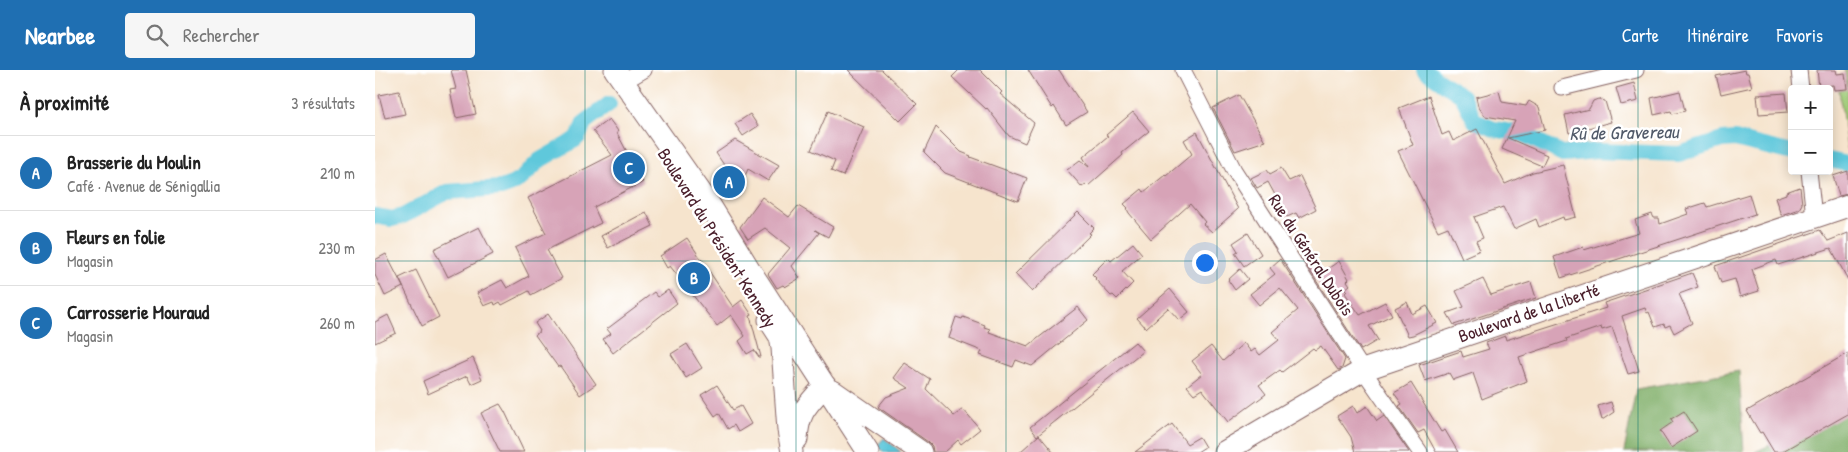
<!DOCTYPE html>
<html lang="fr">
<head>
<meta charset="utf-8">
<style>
	body { margin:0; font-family:"Patrick Hand",sans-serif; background:#f6f6f6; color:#222 }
	.controls { position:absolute; right:15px; top:15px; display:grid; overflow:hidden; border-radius:5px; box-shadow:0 2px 12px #0003 }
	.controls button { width:45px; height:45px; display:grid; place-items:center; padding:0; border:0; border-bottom:1px solid #e0e0e0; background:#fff; color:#222; font:25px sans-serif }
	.you { position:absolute; left:829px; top:192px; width:18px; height:18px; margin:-12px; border:4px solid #fff; border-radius:50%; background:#1a73e8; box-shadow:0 0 0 8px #1a73e833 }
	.badge { display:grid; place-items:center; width:32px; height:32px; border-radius:50%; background:#1f6fb2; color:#fff; font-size:16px; font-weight:700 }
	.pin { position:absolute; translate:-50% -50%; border:2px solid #fff; box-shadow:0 1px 5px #0006 }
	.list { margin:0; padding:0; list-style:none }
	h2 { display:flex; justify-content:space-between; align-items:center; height:65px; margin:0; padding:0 20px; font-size:21px }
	h2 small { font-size:16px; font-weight:400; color:#767676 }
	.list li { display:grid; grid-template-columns:32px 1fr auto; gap:15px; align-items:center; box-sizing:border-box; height:75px; padding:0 20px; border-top:1px solid #e0e0e0 }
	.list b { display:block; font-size:19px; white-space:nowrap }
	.list p { margin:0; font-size:16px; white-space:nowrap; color:#767676 }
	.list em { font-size:16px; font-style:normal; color:#767676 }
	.icon { flex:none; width:28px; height:28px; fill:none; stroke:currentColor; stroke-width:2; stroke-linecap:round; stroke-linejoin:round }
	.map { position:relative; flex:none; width:1473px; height:382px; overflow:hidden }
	header { display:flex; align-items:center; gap:30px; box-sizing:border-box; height:70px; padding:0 25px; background:#1f6fb2; color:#fff }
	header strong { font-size:24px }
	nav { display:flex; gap:28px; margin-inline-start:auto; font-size:18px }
	.search { width:350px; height:45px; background:#f6f6f6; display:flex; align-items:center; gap:12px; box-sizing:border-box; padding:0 18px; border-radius:5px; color:#767676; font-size:19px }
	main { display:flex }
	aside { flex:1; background:#fff }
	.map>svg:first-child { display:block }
</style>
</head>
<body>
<header>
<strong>Nearbee</strong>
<div class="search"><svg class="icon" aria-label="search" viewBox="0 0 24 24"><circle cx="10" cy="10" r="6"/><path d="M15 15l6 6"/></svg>Rechercher</div>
<nav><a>Carte</a><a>Itinéraire</a><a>Favoris</a></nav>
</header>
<main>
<aside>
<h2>À proximité<small>3 résultats</small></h2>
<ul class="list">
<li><span class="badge">A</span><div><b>Brasserie du Moulin</b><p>Café · Avenue de Sénigallia</p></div><em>210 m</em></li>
<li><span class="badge">B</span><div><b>Fleurs en folie</b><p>Magasin</p></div><em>230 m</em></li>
<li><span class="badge">C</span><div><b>Carrosserie Mouraud</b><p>Magasin</p></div><em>260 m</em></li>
</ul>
</aside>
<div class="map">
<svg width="1473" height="382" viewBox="0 0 1473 382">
	<rect width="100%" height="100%" fill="#fff"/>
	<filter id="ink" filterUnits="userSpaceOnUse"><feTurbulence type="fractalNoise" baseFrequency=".02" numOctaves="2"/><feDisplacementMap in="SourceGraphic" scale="10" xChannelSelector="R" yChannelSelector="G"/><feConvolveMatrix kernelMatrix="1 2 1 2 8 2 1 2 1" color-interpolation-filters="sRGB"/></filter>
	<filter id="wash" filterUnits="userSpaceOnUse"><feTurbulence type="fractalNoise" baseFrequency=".0096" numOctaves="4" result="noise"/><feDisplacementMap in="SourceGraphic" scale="20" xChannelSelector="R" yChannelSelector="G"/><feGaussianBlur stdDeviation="1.12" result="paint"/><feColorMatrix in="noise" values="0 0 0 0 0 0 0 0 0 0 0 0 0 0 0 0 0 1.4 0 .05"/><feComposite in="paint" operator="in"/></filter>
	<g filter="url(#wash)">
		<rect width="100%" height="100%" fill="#f6e4cd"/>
		<path fill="#9fca77" stroke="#747451" d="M1470 0H1473V86L1464 20 1472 18Z"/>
		<path fill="#7fae68" stroke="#64664a" d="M1364 301 1369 382H1249L1261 319Z
			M1473 338V382H1380Z"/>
		<path fill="#5fc8db" stroke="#547483" d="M509 368 526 382H509L502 376Z"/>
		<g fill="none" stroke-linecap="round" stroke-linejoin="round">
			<path stroke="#5fc8db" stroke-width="16" d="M1049 0 1087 26 1100 51 1119 59 1148 64 1188 84 1222 81 1304 84 1347 70 1360 69 1417 83
				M1454 90 1473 94
				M0 146 17 149 28 146 72 122 126 118 137 114 147 108 165 90 200 70 204 66 209 53 234 34"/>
		</g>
		<g id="blocks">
			<path fill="#d7a3b7" d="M76 0H91L101 44 81 48 75 20 81 19Z
				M473 0H507L542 34 525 51Z
				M584 0H605L627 22 625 24 659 53 650 73 634 66 612 38 611 39 577 7Z
				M653 0H684L712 42 691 55 679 36 677 38Z
				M1370 0 1371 3H1373L1377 17 1346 24 1341 6Z
				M1442 0H1461L1462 4 1470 3 1472 19 1459 20 1458 15 1444 17Z
				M1259 13 1263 31 1246 35 1241 18Z
				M24 21 30 44 10 48 4 25Z
				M1124 21 1127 32 1151 36 1154 31 1164 37 1170 60 1133 68 1172 85 1167 96 1127 79 1140 51 1110 46 1103 36 1101 27Z
				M1305 21 1310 41 1297 44 1296 41 1279 45 1276 28Z
				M1411 23 1413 42 1384 44 1382 25Z
				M864 25 890 71 860 81 838 38Z
				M1054 26 1067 65 1074 62 1078 71 1102 59 1130 114 1158 102 1188 95 1201 147 1189 150 1188 147 1164 157 1161 149 1139 159 1128 137 1099 147 1108 168 1101 171 1105 180 1087 188 1073 157 1063 161 1023 81 1038 75 1024 38Z
				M1223 29 1230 31 1236 52 1194 63 1190 45 1214 39 1218 31Z
				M453 41 489 57 468 106 456 101 460 91 436 80Z
				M758 42 774 61 747 83 748 85 713 116 711 114 707 117 692 100 705 90 714 97 708 87 733 66 731 65Z
				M375 44 383 56 368 66 360 54Z
				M234 49 243 61 242 63 268 112 219 137 226 153 172 180 187 208 156 225 154 221 127 235 125 232 120 235 119 232 109 236 102 223 127 210 132 218 154 206 140 178 171 163 153 128 237 85 218 61Z
				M561 57 586 82 596 86 595 87 652 108 643 131 570 103 549 82Z
				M822 62 863 139 837 162 828 154 830 152 815 134 776 169 754 143 752 139 753 138 749 134 767 119 769 122 790 105 791 106 817 84 809 70Z
				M360 70 404 95 393 111 373 99 363 122 348 101 351 98 341 83Z
				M906 98 914 111 925 106 941 139 924 148 921 143 912 147 893 112 882 118 876 108 892 100 895 104Z
				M1473 101V124L1464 126 1458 106Z
				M1425 117 1427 134 1424 139 1406 145 1400 128 1411 124V122Z
				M1374 124 1380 144 1186 208 1179 187 1208 177 1209 180 1264 163 1260 150 1277 144 1279 148H1284L1285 154 1313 144 1311 139 1330 133 1332 137Z
				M387 127 414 147 423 136 458 157 453 167 440 160 444 163 417 196 425 208 410 217 408 215 402 218 393 204 415 178 390 158 373 169 365 157Z
				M271 142 278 156 233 178 226 166Z
				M703 142 719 158 714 163 716 164 657 222 640 204Z
				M104 157 118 184 73 207 59 179Z
				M1445 160 1453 171 1473 163V210L1456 178 1403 195 1401 190 1377 199 1384 221 1365 227 1360 209 1346 213 1340 196Z
				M873 163 886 184 869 196 860 183 863 181 858 173Z
				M312 168 358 237 367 230 377 245 375 246 386 287H384L379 280 372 284 364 271 370 266 356 245 342 256 295 196 292 198 285 186Z
				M758 173 767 184 747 201 758 213 742 229 738 225 736 226 720 209 721 208 717 204 733 188 736 191Z
				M934 182 948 202 964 191 974 209 972 211 975 215 970 219 972 221 970 223 985 245 1010 232 1017 245 994 256 1003 270 986 280 926 187Z
				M11 184 28 217 10 226 0 205V190Z
				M905 189 970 289 967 298 963 300 946 276 940 280 938 278 907 302 905 300 884 315 891 324 853 352 827 319 819 324 812 316 827 304 817 291 836 276 848 291 869 273 876 282 880 279 885 285 904 270 897 262 923 240 905 218 884 235 875 224 900 204 895 198Z
				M865 199 873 209 860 220 853 210Z
				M41 200 64 247 47 256 24 208Z
				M1317 203 1323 217 1304 224 1317 253 1299 263 1295 255 1290 257 1289 254 1280 257 1274 242 1272 243 1270 238 1247 246 1264 301 1253 304 1237 257 1227 260 1226 257 1191 269 1192 271 1144 287 1152 311 1107 329 1098 303 1078 310 1074 303 1050 311 1044 295 1086 281 1088 287 1114 279 1111 273 1130 266 1131 270 1231 238 1229 233Z
				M1108 209 1116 225 1156 212 1161 228 1079 255 1072 243 1089 237 1081 221Z
				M795 219 814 242 804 250 793 238 771 258 762 248Z
				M293 220 302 233 238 283 228 269 236 264 232 259 264 235 263 234 279 222 283 227Z
				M1032 232 1037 244 1052 236 1062 253 1038 265 1033 266 1020 238Z
				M703 237 713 250 657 296 641 290 638 297 605 285 607 281 574 268 581 247 587 249 588 247 610 255 609 257 615 259 614 262 653 276Z
				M173 244 221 314 205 325 185 296 183 297 160 265 165 261 160 253Z
				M13 245 21 263 0 273V252Z
				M760 272 768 281 662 366 655 357Z
				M312 274 327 298 311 308 296 284Z
				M1473 283V344L1406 382H1399L1387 362 1385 363 1372 341Z
				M98 288 107 309 96 314 92 306 53 324 48 311Z
				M530 293 555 309 551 319 579 346 588 339 605 359 586 374 583 370 570 382H558L557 376 553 372 503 337 511 327 534 318 519 308Z
				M1036 313 1066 362 1070 360 1083 382H1061L1049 360 1043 363 1024 336 1027 334 1019 323Z
				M342 315 358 340 366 336 376 354 363 362 359 355 353 359 344 343 340 346 326 325Z
				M1236 332 1239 342 1227 350 1223 336Z
				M125 334 130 342 149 382H125L106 343Z
				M978 336 982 343 992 336 1002 351 1009 346 1034 382H980L976 367 962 346Z
				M1309 341 1322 361 1296 378 1285 361 1298 352 1296 349Z
				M797 354 812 374 824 367 830 377 822 382H760Z
				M664 365 678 382H645Z"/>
		</g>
	</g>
	<g filter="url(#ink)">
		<use href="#blocks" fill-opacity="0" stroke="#866464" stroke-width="1"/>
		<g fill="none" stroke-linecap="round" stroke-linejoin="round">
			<g stroke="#866464" stroke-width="17">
				<path id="street" d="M808 0 859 100 988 300 1045 382
					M1424 0 1426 19
					M250 11 269 0
					M1187 18 1261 0
					M1434 101 1439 147"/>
			</g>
			<g stroke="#866464" stroke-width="23">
				<path id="secondary" d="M240 0 335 135 375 200 493 382
					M394 250 405 267 407 278 413 360 417 382
					M458 321 546 382
					M422 369C424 340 432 336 450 315
					M849 382 988 300 1473 136"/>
			</g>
			<use href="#street" stroke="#fff" stroke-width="15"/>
			<use href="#secondary" stroke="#fff" stroke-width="21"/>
		</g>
	</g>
	<path fill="none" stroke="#0f766e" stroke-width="1" stroke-opacity="0.55" d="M210 0V382M421 0V382M631 0V382M842 0V382M1052 0V382M1263 0V382M0 191H1473"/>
	<g text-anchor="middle" stroke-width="5" stroke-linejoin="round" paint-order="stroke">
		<g font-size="18" fill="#4a1f2b" stroke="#fff">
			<text transform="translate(342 168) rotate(58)" y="6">Boulevard du Président Kennedy</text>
			<text transform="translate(936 185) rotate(57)" y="6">Rue du Général Dubois</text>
			<text transform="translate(1154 243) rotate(-19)" y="6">Boulevard de la Liberté</text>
		</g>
		<g font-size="19" font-style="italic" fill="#515a69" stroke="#fff">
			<text transform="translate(1249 62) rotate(-1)" y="7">Rû de Gravereau</text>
		</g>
	</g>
</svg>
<div class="controls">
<button>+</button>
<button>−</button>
</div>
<div class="you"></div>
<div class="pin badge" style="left:354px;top:112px">A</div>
<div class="pin badge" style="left:319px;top:208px">B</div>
<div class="pin badge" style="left:254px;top:98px">C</div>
</div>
</main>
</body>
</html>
